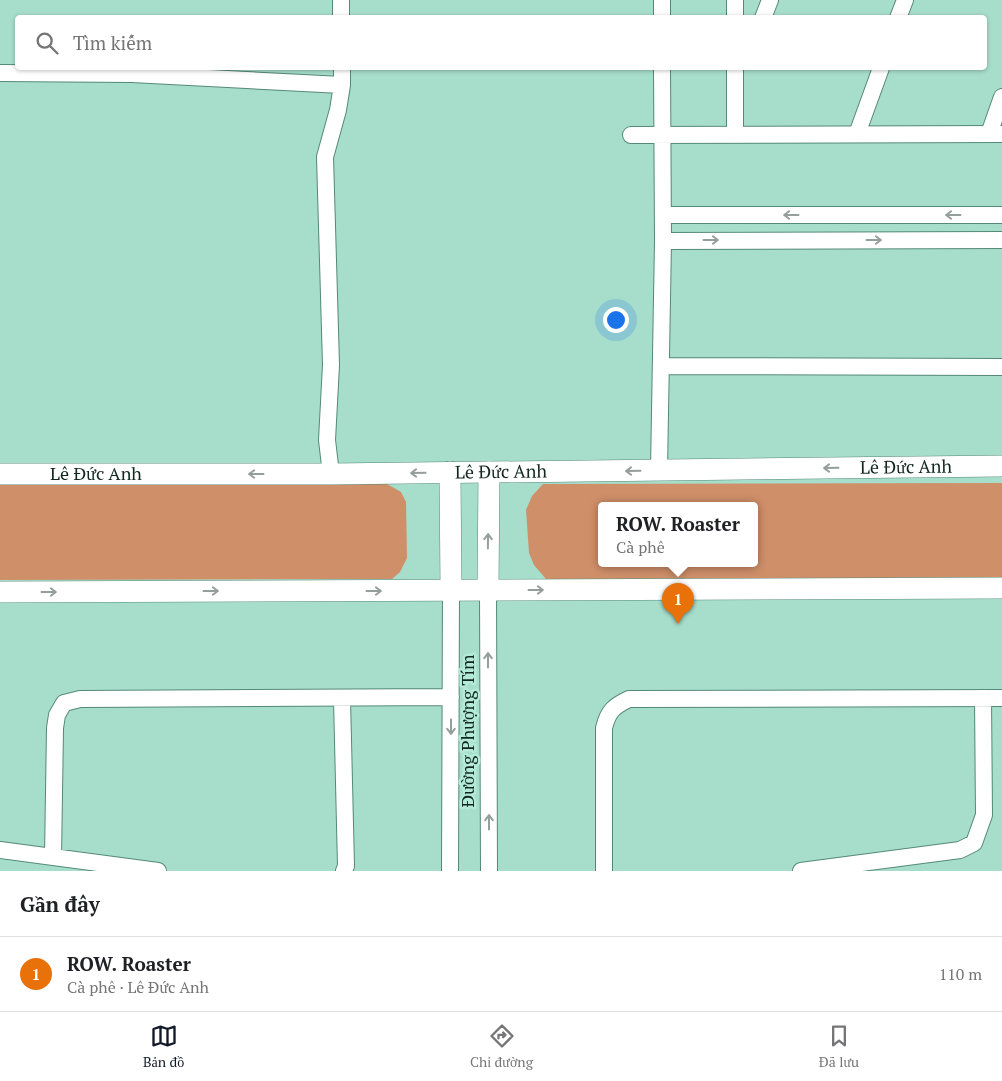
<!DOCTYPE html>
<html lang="vi">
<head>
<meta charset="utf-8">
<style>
	body { margin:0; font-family:"PT Serif",serif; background:#f6f6f6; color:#202124 }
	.you { position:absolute; left:615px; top:319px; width:18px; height:18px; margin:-12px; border:4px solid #fff; border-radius:50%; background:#1a73e8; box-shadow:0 0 0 8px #1a73e833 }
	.badge { display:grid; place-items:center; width:32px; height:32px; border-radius:50%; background:#111827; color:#fff; font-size:16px; font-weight:700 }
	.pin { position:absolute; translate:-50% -41px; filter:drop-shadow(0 1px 2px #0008) }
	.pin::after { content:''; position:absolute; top:26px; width:18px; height:15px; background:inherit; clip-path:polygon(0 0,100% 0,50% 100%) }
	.popup { position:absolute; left:598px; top:502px; width:160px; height:65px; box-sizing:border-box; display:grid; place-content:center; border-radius:5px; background:#fff; filter:drop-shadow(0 1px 4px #0005); font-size:16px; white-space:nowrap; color:#757577 }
	.popup b { font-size:19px; color:#202124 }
	.popup::after { content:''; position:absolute; left:50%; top:100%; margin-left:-10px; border:10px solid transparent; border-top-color:#fff }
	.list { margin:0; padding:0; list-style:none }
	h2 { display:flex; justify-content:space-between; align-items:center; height:65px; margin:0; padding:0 20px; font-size:21px }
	h2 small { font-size:16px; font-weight:400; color:#757577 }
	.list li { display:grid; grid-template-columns:32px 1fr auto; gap:15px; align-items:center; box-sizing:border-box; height:75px; padding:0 20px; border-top:1px solid #e0e0e0 }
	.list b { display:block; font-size:19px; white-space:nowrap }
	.list p { margin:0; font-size:16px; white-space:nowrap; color:#757577 }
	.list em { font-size:16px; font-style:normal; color:#757577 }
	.icon { flex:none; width:28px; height:28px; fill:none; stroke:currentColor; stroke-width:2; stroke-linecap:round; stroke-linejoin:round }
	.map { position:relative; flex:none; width:1002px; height:871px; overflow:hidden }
	.search { position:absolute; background:#fff; box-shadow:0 1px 4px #0004; left:15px; right:15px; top:15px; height:55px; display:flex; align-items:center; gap:12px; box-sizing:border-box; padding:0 18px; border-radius:5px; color:#757577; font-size:19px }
	.sheet { height:140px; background:#fff }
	nav { display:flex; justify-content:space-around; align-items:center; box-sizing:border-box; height:70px; border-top:1px solid #e0e0e0; background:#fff; font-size:14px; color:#757577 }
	nav a { display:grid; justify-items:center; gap:2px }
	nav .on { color:#111827 }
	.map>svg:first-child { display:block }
</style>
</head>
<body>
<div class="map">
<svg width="1002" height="871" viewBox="0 0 1002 871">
	<rect width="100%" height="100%" fill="#a7ddcb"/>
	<path fill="#cf8f69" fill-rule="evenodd" d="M1002 483V578L546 579 534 565 529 553 526 510 532 496 543 484ZM602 505H754V563H602Z
		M387 484 401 492 406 502 407 558 400 572 392 579 0 580V485Z"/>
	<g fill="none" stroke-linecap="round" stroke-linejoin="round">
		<g stroke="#548978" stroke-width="18">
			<path id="minor" d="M341 0V18
				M662 0V18
				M735 0V18
				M763 18 770 0
				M898 18 905 0
				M735 68V134
				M0 73 132 74 342 85
				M857 134 881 68
				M989 134 1002 97
				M631 135 1002 134
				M663 215H1002
				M663 241 1002 240
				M661 366 1002 367
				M659 470 663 241 662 68
				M331 474 327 440 331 365 325 157 338 110 342 85V68
				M488 590 489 871
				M342 699 346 866 344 871
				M0 850 158 871
				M53 857 55 728 57 715 64 703 80 699 451 697
				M450 871 451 590
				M604 871V728C608 711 614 706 629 699L1002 698
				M801 871 960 850 974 843 984 815 983 698"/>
		</g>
		<g stroke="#548978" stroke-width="22">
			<g id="tertiary">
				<path d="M450 472 451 590"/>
				<path id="s1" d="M0 474H331L1002 466"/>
				<path d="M488 590 489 472"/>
				<path d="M0 592 1002 588"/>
			</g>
		</g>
		<use href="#minor" stroke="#fff" stroke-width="16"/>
		<use href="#tertiary" stroke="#fff" stroke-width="21"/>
	</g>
	<defs><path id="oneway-shaft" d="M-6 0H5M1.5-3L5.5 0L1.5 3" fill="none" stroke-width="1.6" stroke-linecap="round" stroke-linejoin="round" transform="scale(1.25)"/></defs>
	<g stroke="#949e9b">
		<use href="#oneway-shaft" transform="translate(791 215) rotate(180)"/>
		<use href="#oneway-shaft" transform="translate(953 215) rotate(180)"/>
		<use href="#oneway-shaft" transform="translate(711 240)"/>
		<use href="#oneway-shaft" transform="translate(874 240)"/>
		<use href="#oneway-shaft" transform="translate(831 468) rotate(179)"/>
		<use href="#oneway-shaft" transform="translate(633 471) rotate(179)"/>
		<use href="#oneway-shaft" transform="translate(418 473) rotate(179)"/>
		<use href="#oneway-shaft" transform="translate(256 474) rotate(180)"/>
		<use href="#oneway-shaft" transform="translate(488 541) rotate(-89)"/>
		<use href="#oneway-shaft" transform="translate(536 590)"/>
		<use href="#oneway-shaft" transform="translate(211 591)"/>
		<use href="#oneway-shaft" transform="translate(374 591)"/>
		<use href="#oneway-shaft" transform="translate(49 592)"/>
		<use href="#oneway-shaft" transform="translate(488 660) rotate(-90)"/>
		<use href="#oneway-shaft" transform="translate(451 727) rotate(90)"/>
		<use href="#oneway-shaft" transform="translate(489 822) rotate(-90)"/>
	</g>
	<g text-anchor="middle" stroke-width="5" stroke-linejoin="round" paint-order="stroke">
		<g font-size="18" fill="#112720" stroke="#b3ebd8">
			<text dy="6" stroke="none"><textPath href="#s1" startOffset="906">Lê Đức Anh</textPath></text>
			<text dy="6" stroke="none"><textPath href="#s1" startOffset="501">Lê Đức Anh</textPath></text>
			<text dy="6" stroke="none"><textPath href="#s1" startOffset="96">Lê Đức Anh</textPath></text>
			<text transform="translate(468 731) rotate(-90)" y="6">Đường Phượng Tím</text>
		</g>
	</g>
</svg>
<div class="you"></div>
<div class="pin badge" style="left:678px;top:624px;background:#e8710a">1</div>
<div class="popup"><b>ROW. Roaster</b>Cà phê</div>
<div class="search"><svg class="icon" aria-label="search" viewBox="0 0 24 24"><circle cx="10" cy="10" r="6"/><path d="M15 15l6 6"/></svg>Tìm kiếm</div>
</div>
<section class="sheet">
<h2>Gần đây<small></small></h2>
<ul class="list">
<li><span class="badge" style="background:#e8710a">1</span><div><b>ROW. Roaster</b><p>Cà phê · Lê Đức Anh</p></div><em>110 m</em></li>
</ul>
</section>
<nav>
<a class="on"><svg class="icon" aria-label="map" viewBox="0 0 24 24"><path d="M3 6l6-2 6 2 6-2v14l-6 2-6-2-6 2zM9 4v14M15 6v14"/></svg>Bản đồ</a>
<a><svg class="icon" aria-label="directions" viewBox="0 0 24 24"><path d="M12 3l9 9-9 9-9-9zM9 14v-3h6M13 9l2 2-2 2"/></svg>Chỉ đường</a>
<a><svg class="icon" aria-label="saved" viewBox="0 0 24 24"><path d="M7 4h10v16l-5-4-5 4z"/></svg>Đã lưu</a>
</nav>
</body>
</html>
